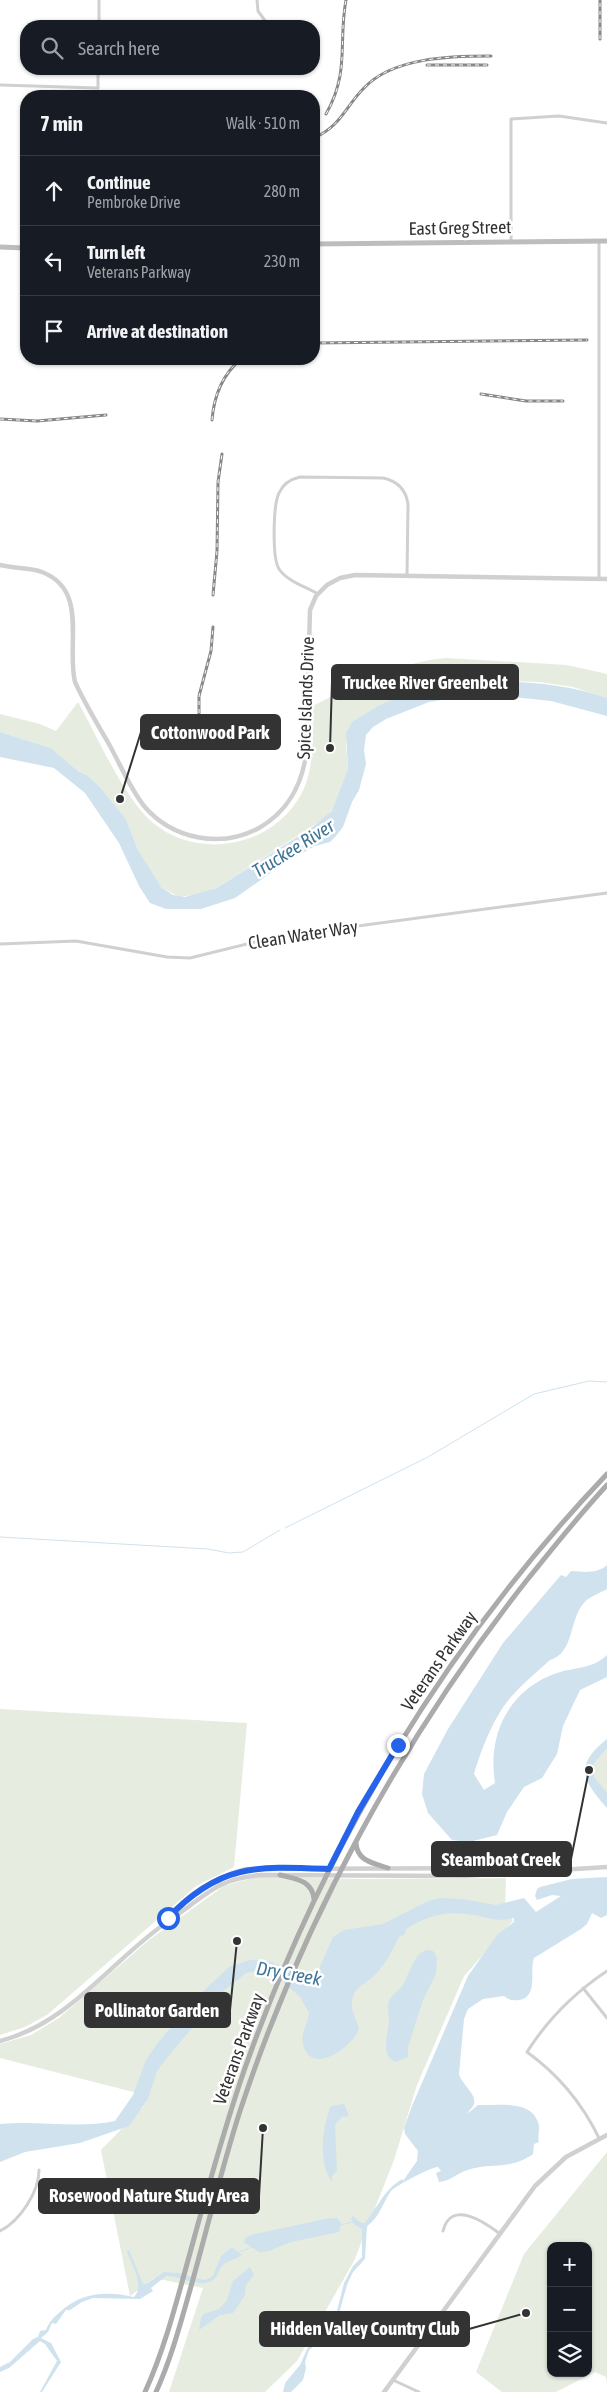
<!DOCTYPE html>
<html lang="en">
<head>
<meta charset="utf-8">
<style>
	body { margin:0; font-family:"Asap Condensed",sans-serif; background:#20242c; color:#f1f3f6 }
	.controls { position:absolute; right:15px; bottom:15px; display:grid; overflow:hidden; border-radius:10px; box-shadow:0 1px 4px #0004 }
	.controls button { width:45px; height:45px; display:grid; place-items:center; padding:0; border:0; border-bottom:1px solid #363941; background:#171b24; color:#f1f3f6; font:25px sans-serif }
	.stop { position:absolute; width:15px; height:15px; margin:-11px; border:4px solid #2563eb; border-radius:50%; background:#fff }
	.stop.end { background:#2563eb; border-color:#fff; box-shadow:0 1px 5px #0008 }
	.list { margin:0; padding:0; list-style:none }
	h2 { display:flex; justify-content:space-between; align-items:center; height:65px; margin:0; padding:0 20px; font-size:21px }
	h2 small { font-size:16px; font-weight:400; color:#9ea1a6 }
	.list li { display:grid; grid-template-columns:32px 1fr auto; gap:15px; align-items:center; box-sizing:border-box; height:70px; padding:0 20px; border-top:1px solid #363941 }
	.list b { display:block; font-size:19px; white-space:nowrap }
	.list p { margin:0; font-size:16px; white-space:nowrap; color:#9ea1a6 }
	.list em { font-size:16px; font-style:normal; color:#9ea1a6 }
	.icon { flex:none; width:28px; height:28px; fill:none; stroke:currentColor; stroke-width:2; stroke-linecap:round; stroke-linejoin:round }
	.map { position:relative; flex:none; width:607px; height:2392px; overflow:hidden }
	.search { position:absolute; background:#171b24; box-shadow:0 1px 4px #0004; left:20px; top:20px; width:300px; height:55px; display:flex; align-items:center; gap:12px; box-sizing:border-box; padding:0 18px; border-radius:20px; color:#9ea1a6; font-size:19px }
	.panel { position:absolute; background:#171b24; box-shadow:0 1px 4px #0004; left:20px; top:90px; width:300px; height:275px; border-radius:20px }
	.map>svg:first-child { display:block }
</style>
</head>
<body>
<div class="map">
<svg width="607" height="2392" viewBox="0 0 607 2392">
	<rect width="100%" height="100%" fill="#fff"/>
	<path fill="#e6ecdf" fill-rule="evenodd" d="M445 658 567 665 607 674V698L573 687 539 682 474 680 440 682 402 694 353 721 346 744 348 769 336 806 326 817 217 888 200 894 179 897 161 887 154 878 138 850 126 819 100 787 87 775 79 772 51 748 0 732V714L40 724 56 731 78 702C97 736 124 798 152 822 200 863 280 846 305 786 315 760 312 733 313 706 358 683 393 664 445 658Z
		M0 1709 247 1723 234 1867 196 1886 47 2015 25 2027 0 2035Z
		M607 1748V1792L595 1778 592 1766Z
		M256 1877 363 1879 506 1878 505 1907 513 1921 464 1976 417 2085 394 2160 354 2261 297 2361 265 2392H169L203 2288 154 2278 130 2296 101 2150 143 2107 149 2096 0 2058V2044L31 2035 59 2018 149 1940 224 1886Z
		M607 2152V2386L606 2377 595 2372 556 2392H502L476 2372 524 2254ZM551 2246H588V2373H551Z"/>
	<path fill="#cfe2ee" d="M474 680C520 682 563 682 607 698V716L551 701 502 696 453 698 429 702 386 719 373 727 366 735 364 750 366 764 359 790 352 802 343 827 335 837 330 842 315 846 288 861 235 898 201 909H166L150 903 139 886 119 843 85 793 54 768 0 757V732L51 748 79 772 87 775 100 787 126 819 138 850 161 887 173 895 185 897 217 888 311 828 332 811 348 769 346 733 353 721 382 704 423 686 440 682Z
		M607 1565V1589C600 1593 588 1597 583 1604 569 1621 574 1653 550 1660 537 1672 522 1684 511 1697 494 1716 481 1750 474 1774L484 1790 495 1783C487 1735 509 1689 557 1673 575 1667 593 1669 607 1655V1677L580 1690 563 1726 557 1754 542 1778 524 1787 507 1812 497 1835 469 1842 452 1840 428 1813 422 1794 424 1774 448 1729 503 1643 561 1575 566 1577 571 1571C584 1572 597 1574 607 1565Z
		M607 1739V1748L592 1766 595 1778 607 1792V1808C582 1780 574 1765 607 1739Z
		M607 1877V1915L601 1918 592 1913 587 1924 581 1929 534 1958C529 1970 539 1997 519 2000 513 2001 507 1999 504 1996L483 1999 468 2009 464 2019 459 2074C461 2084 477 2094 474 2104 473 2107 469 2111 467 2114L478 2105C498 2106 530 2099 538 2122 541 2129 537 2135 539 2142L534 2144 533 2154C509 2171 490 2162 468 2170 457 2173 451 2181 439 2182L436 2173 441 2171 438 2167C431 2167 395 2186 391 2191 382 2204 380 2217 367 2226L365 2259 353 2272 347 2285 334 2331 309 2350 305 2362 306 2368 303 2380 291 2392H283L285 2383 300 2365 308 2347 327 2335 333 2327 344 2283 353 2266 362 2257V2229L355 2225 351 2219 353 2216 361 2223H365C377 2208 384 2190 402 2179L403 2181 417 2161 418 2151 405 2134 404 2128 412 2106 468 1976 497 1935 514 1922V1918C494 1923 486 1916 467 1914 444 1911 425 1917 406 1929L405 1934 399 1937C393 1950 386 1963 376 1974 365 1985 351 1987 352 2006 352 2014 357 2020 359 2028 355 2045 314 2076 304 2047 299 2034 308 2025 309 2013L300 1997 282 1981 261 1970 246 1973 221 1993 167 2058 157 2071 148 2099 129 2126 80 2143 25 2152 0 2162V2124C38 2120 77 2129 115 2121L133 2095 146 2060 157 2044 194 2000 229 1967 250 1960H266L301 1974 311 1975 319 1969 333 1937 344 1930 383 1924 428 1901 440 1898 462 1899 496 1905 524 1898 536 1912 561 1896 552 1895 537 1900 535 1896 537 1889 540 1887 572 1879Z
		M427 1950 433 1951 437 1958 436 1974 423 2000 408 2047V2057L395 2062C379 2055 389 2032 389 2020 389 2013 387 2008 389 2001 392 1994 398 1992 402 1986 409 1976 413 1953 427 1950Z
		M344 2104 349 2116 342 2117 335 2124 337 2170 332 2176V2182C318 2162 322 2128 331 2106Z
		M337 2218 341 2223 339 2232 291 2242 269 2251 259 2252 244 2242 246 2237 255 2234 325 2219Z
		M232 2247 242 2255C237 2259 230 2260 224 2264 218 2268 219 2276 213 2280 199 2289 181 2276 166 2276L151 2288 153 2291 140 2299 93 2298 82 2302 70 2310H66L56 2324 52 2323 48 2332 41 2338 51 2343 61 2362 42 2392H40L57 2361 45 2344 40 2341 9 2368 0 2372V2367L10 2362 33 2339 38 2337 40 2331 46 2330C49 2322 53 2318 60 2312 82 2292 106 2291 134 2297 145 2286 132 2265 127 2252L129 2250 143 2284H146L164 2272 178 2273 203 2280 208 2279 213 2276 221 2256Z
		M250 2267 254 2275 246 2285 245 2295 233 2313 220 2315 199 2330 201 2318 204 2314 219 2309 227 2300 233 2281Z"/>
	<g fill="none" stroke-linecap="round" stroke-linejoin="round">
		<path stroke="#cfe2ee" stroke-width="1" d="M285 1528 428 1457 534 1394 589 1381 607 1382
			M0 1537 208 1549 229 1553 243 1552 280 1530
			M340 2225 353 2222
			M239 2252 252 2247"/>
		<path stroke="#d0d0d0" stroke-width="3" d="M257 0 258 11 266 22
			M99 26V0
			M0 85 98 88V69
			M599 241V579
			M511 242V119L559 116 607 123
			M318 594C306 587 287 581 279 569 272 558 273 505 279 493 283 484 291 479 300 477L383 478C397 481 406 490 408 504L407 576
			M0 944 76 941 167 957 190 958 275 937 607 893
			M583 1988 607 2018
			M599 2138C582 2103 559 2075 527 2052 548 2019 574 1993 607 1971
			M0 2231C20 2221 39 2192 39 2170
			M443 2231C451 2199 484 2222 499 2233
			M393 2380 419 2392"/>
		<path stroke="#d0d0d0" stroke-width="4.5" d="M0 565C14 569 29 567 42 572 89 590 66 645 75 682 85 704 98 725 110 746 121 766 130 788 144 806 172 839 221 849 259 828 287 812 302 785 306 754L310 610 316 596 327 585 340 578 355 575 607 579
			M166 1922C183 1895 216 1877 246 1869L530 1868 543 1870
			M0 2041C71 2023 112 1959 170 1920 206 1896 215 1879 261 1875L464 1876 607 1867
			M384 2392 535 2186 566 2157 607 2135"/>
		<path stroke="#bdbdbd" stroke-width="5" d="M314 244 607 241
			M0 247 26 248"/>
		<path stroke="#ababab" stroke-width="5" d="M356 1843C357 1861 373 1863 388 1868
			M280 1875C296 1879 312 1880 314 1899
			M145 2392C165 2348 177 2300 190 2253 207 2191 224 2128 245 2068 323 1847 446 1643 607 1474
			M156 2392C171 2359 180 2325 190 2290 207 2230 221 2170 240 2111 303 1920 403 1737 527 1580 553 1548 579 1515 607 1485"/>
		<g stroke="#888" stroke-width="3">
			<path id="rail" d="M600 39V0
				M427 65H487
				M326 114C350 72 338 43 346 0
				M314 138C341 126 345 107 364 88 393 57 452 56 491 56
				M314 343 587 340
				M481 394 526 401H563
				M0 419 37 421 106 415
				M212 420C214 395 222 375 241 359
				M213 595 217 551 218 482 222 454
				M199 745V696L211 651 213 627"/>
		</g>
		<use href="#rail" stroke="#fff" stroke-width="1" stroke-dasharray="4" stroke-linecap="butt"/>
	</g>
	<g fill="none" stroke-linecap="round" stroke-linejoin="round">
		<path stroke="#2563eb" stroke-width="6" d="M168 1918C220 1863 259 1866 329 1869L358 1812 398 1745"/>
	</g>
	<g text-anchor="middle" stroke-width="5" stroke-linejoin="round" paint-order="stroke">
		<g font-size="18" fill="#333" stroke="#fff">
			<text transform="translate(460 228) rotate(-1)" y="6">East Greg Street</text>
			<text transform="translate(306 698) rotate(-88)" y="6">Spice Islands Drive</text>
			<text transform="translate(303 935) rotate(-9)" y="6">Clean Water Way</text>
			<text transform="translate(439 1661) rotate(-55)" y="6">Veterans Parkway</text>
			<text transform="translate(239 2049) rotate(-70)" y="6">Veterans Parkway</text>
		</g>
		<g font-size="19" font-style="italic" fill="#3f7597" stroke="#fff">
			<text transform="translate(293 848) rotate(-32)" y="7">Truckee River</text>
			<text transform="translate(289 1973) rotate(10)" y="7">Dry Creek</text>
		</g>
	</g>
	<path fill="none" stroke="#333" stroke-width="2" d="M330 748L332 682M120 799L141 732M589 1770L571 1859M237 1941L230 2010M263 2128L259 2196M526 2313L469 2329"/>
	<g fill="#333" stroke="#fff" stroke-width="2">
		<circle cx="330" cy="748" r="5"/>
		<circle cx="120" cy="799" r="5"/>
		<circle cx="589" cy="1770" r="5"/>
		<circle cx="237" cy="1941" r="5"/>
		<circle cx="263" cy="2128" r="5"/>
		<circle cx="526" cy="2313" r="5"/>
	</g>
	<g fill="#333" stroke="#333" stroke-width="2">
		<rect x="332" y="665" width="186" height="34" rx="5"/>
		<rect x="141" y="715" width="139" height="34" rx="5"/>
		<rect x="432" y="1842" width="139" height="34" rx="5"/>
		<rect x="85" y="1993" width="145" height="34" rx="5"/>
		<rect x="39" y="2179" width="220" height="34" rx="5"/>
		<rect x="260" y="2312" width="209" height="34" rx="5"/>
	</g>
	<g font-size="19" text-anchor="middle" font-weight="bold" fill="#fff">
		<text x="425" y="689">Truckee River Greenbelt</text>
		<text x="210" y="739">Cottonwood Park</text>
		<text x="501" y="1866">Steamboat Creek</text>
		<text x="157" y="2017">Pollinator Garden</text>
		<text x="149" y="2202">Rosewood Nature Study Area</text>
		<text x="365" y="2335">Hidden Valley Country Club</text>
	</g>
</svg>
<div class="controls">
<button>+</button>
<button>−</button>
<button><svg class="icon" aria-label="layers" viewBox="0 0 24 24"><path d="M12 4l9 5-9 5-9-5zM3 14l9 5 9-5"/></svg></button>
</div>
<div class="stop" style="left:168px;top:1918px"></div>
<div class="stop end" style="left:398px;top:1745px"></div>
<div class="search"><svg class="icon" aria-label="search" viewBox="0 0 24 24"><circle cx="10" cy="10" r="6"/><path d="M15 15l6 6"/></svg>Search here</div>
<section class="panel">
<h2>7 min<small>Walk · 510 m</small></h2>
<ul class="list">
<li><svg class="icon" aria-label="ahead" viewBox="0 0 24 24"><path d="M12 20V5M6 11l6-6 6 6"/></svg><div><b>Continue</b><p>Pembroke Drive</p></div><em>280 m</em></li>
<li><svg class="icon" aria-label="left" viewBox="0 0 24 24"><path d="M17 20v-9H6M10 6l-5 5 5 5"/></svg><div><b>Turn left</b><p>Veterans Parkway</p></div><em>230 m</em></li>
<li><svg class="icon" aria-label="arrive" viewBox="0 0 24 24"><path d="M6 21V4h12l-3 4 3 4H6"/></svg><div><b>Arrive at destination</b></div></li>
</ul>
</section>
</div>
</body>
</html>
